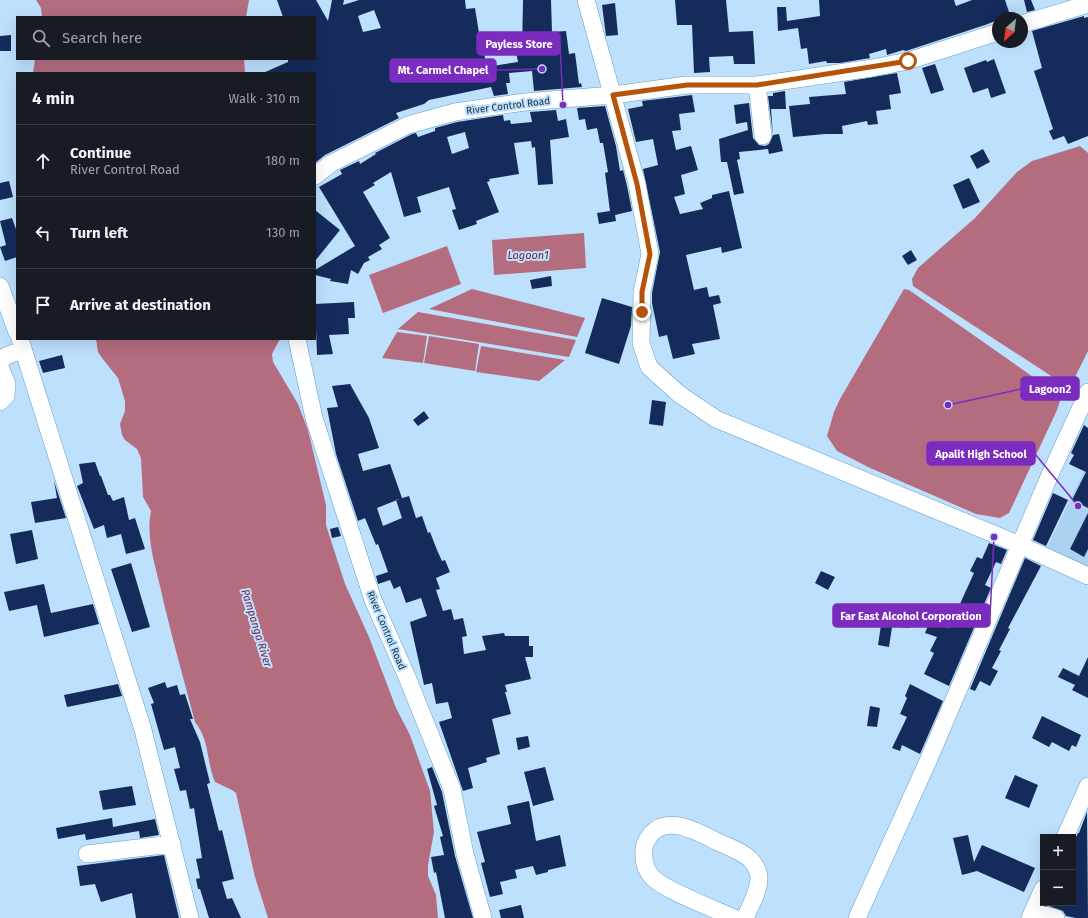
<!DOCTYPE html>
<html lang="en">
<head>
<meta charset="utf-8">
<style>
	body { margin:0; font-family:"Fira Sans",sans-serif; background:#242831; color:#f1f3f6 }
	.controls { position:absolute; right:12px; bottom:12px; display:grid; overflow:hidden; border-radius:0px; box-shadow:0 4px 16px #0002 }
	.controls button { width:36px; height:36px; display:grid; place-items:center; padding:0; border:0; border-bottom:1px solid #363941; background:#171b24; color:#f1f3f6; font:20px sans-serif }
	.compass { position:absolute; left:992px; top:12px; width:36px; height:36px; border-radius:50%; background:#171b24; box-shadow:0 4px 16px #0002; rotate:208deg }
	.stop { position:absolute; width:12px; height:12px; margin:-9px; border:3px solid #b45309; border-radius:50%; background:#fff }
	.stop.end { background:#b45309; border-color:#fff; box-shadow:0 1px 4px #0008 }
	.list { margin:0; padding:0; list-style:none }
	h2 { display:flex; justify-content:space-between; align-items:center; height:52px; margin:0; padding:0 16px; font-size:17px }
	h2 small { font-size:13px; font-weight:400; color:#9ea1a6 }
	.list li { display:grid; grid-template-columns:26px 1fr auto; gap:12px; align-items:center; box-sizing:border-box; height:72px; padding:0 16px; border-top:1px solid #363941 }
	.list b { display:block; font-size:15px; white-space:nowrap }
	.list p { margin:0; font-size:13px; white-space:nowrap; color:#9ea1a6 }
	.list em { font-size:13px; font-style:normal; color:#9ea1a6 }
	.icon { flex:none; width:22px; height:22px; fill:none; stroke:currentColor; stroke-width:2; stroke-linecap:round; stroke-linejoin:round }
	.map { position:relative; flex:none; width:1088px; height:918px; overflow:hidden }
	.search { position:absolute; background:#171b24; box-shadow:0 4px 16px #0002; left:16px; top:16px; width:300px; height:44px; display:flex; align-items:center; gap:10px; box-sizing:border-box; padding:0 14px; border-radius:0px; color:#9ea1a6; font-size:15px }
	.panel { position:absolute; background:#171b24; box-shadow:0 4px 16px #0002; left:16px; top:72px; width:300px; height:268px; border-radius:0px }
	.map>svg:first-child { display:block }
</style>
</head>
<body>
<div class="map">
<svg width="1088" height="918" viewBox="0 0 1088 918">
	<rect width="100%" height="100%" fill="#bde0fd"/>
	<path fill="#abd2f1" d="M1088 463V569L1046 550Z"/>
	<path fill="#b46c7f" d="M36 0H249L246 17H42L41 8Z
		M35 59H244L245 73H33Z
		M1080 146 1088 153V351L1072 383 1065 385 913 286 912 279 918 268 975 218 1017 172 1032 161Z
		M584 233 586 268 494 275 492 240Z
		M447 246 461 284 383 313 369 275Z
		M472 289 585 318 577 337 429 309Z
		M904 289 909 290 1056 393 1060 401 1057 410 1009 513 1000 518 976 514 868 467 837 451 827 436 834 412 840 399Z
		M418 312 576 340 569 357 398 329Z
		M397 332 427 336 423 363 382 358Z
		M429 336 479 344 475 371 424 363Z
		M96 339H280L272 354 273 362 298 404 308 430 326 505V525L345 584 369 637 396 708 410 735 430 791 434 832 428 865V876L436 895 438 918H268L255 877 236 793 232 790 215 782C206 760 210 741 195 722 183 676 170 631 160 586 154 561 146 536 151 511L143 497 141 458 137 449 125 440 122 435 120 424 125 411V401L118 378 102 358 98 352Z
		M481 346 565 360 539 381 476 372Z"/>
	<path fill="#152b5c" fill-rule="evenodd" d="M277 0H316L328 21 332 0H344L343 5 359 0H465L466 9 475 8 479 33 482 32 486 67 518 62 516 52 522 51 523 0H551L552 32 566 31 569 54 575 53 579 84 581 83 582 87 534 91 532 71 509 73 510 83H506L508 94 494 96 491 87 429 100 424 104 396 113 399 118 325 155 315 163V73H263L288 62V59H315V17H283ZM374 10 381 28 363 32 358 16Z
		M675 0H726L729 32 753 31 755 64H734L733 56 709 57 710 72 694 73 692 25H677Z
		M819 0H954L956 6 972 0H1005L1011 18H998V20L985 25 906 51 903 50 887 55 886 49 869 54 870 58 840 63H827L826 61 809 64 807 48 801 49 798 28 778 31 777 7H786L787 21 820 16Z
		M1024 0H1031L1035 10 1027 12Z
		M615 3 618 35 606 36 602 5Z
		M1084 16V18L1088 17V136L1068 144 1064 136 1053 140 1049 131 1053 129 1034 71 1042 68 1032 31Z
		M11 35V51H0V36Z
		M994 59 1006 93 991 98 988 88 973 93 964 68 986 60 987 62Z
		M935 64 944 90 931 94 922 68Z
		M897 73 901 93 889 95 891 109 876 111 878 124 868 125 867 121 842 126 843 134H825L793 137 789 106 810 104 809 97 846 94 844 82Z
		M785 91 786 109H771L773 135 779 134 783 151 769 154 768 149 739 152 740 159 737 160 744 193 734 195 727 162H721L719 139 748 130 747 122 736 124 734 105 749 103 753 138 759 145 765 146 769 144 773 135 768 96H773V93Z
		M692 95 695 112 679 114 681 130 672 131 676 150 691 146 698 170 681 175 685 194 674 197 680 214 703 209 700 203 712 198V195L729 191 742 248 722 253 721 247 686 255 694 290 707 287 709 297 719 295 721 303 713 305 720 339 692 344 695 354 673 359 667 335 659 337 652 303V293L660 252 643 169 658 165 653 139 636 142 628 109 643 106 642 101Z
		M605 106 616 146 620 171 623 170 627 186 632 211 615 215 616 221 599 224 597 213 610 211 605 173 608 172 603 143H600L597 128 587 130 585 119 579 120 577 108Z
		M556 110 558 121 566 119 569 137 550 140 553 184 538 185 535 147 532 148 531 141 514 143 519 174 489 179 490 181 487 182 499 212 476 221 477 224 459 230 452 210 456 209 449 187 417 197 421 212 404 217 391 172 373 183 375 185 363 192 390 238 379 245 382 249 368 257 370 260 364 263 358 274 351 270 348 284 330 281 331 279 315 275V270L355 246 319 187 342 174 340 170 359 161 360 164 376 154 375 153 412 134 416 133 418 137 435 131V128L457 122 503 115 504 121 510 120 511 124 532 122 530 112ZM465 132 469 148 452 154 447 137Z
		M983 149 990 162 977 169 970 156Z
		M969 178 980 202 963 209 953 185Z
		M9 181 13 197 0 200V183Z
		M315 210 340 230 315 261Z
		M12 218 17 232V257L5 261 0 247 6 245 0 221Z
		M911 250 917 260 908 265 902 256Z
		M551 276 552 286 532 289 530 280Z
		M602 298 632 307 631 326 619 364 585 353Z
		M354 302 355 318H348L349 334 329 335 333 354 317 355 315 304Z
		M62 355 65 368 43 373 39 361Z
		M350 384 369 418 379 448 358 454 363 471 390 464 402 498 377 508 383 526 402 518 396 500 409 496 416 518 422 516 428 533 430 532 437 550 442 561 445 560 450 572 436 578 440 589 436 590 443 611 451 609 454 620 463 618 467 636 462 637 464 654 486 650 482 636 504 633 505 636H529V646H533V657H525L531 679 505 685 507 692H505L511 714 492 719 500 754 486 758 487 762 468 768 473 788 463 791 439 722 452 718 448 702 436 704 432 683 424 685 410 622 427 616 421 598 406 603 400 586 394 589 390 580 378 584 376 576 388 572 378 544 376 545 365 518 358 521 336 454 327 408 338 407 332 386Z
		M652 400 666 402 663 426 649 424Z
		M424 411 429 418 418 426 413 420Z
		M1084 425 1088 428V508L1072 500 1086 472 1069 464 1074 455 1071 453Z
		M95 462 100 476H101L108 495H110L113 501 124 497 129 520 135 518 145 549 126 554 121 534 107 538 104 525 94 529 77 486 83 483 79 464Z
		M54 481 66 518 35 523 31 502 57 498Z
		M1053 493 1068 500 1046 546 1033 540Z
		M1088 513V549L1084 557 1070 549Z
		M338 527 341 536 332 538 330 529Z
		M32 530 38 559 16 564 10 534Z
		M989 543 1007 550 1001 564 996 562 985 585 991 588 949 686 924 674 934 653 930 651 937 637 925 633 929 623 949 628 974 573 970 571 977 557 982 559Z
		M1025 558 1041 566 1008 628 1010 629 999 650 1001 651 992 668 998 671 990 686 980 681 975 691 970 689Z
		M131 563 150 627 132 632 111 569Z
		M821 571 835 577 828 590 815 583Z
		M44 584 51 613 93 604 99 624 44 637 37 605 9 611 4 592Z
		M900 615 911 616 910 628 899 627Z
		M881 625 892 627 889 647 878 645Z
		M1088 657V698L1072 690 1075 685 1058 677 1063 668 1079 676Z
		M165 682 167 688 177 685 180 695 185 694 193 719H190L200 742 210 783 207 784 219 831 222 830 234 879 222 882 227 899 232 898 241 918H209L200 889H198L196 879 200 878 196 859 202 858 194 808 190 809 186 790 180 791 174 769 180 768 175 747 164 750 151 704 154 703 148 688Z
		M118 684 122 696 67 707 64 695Z
		M910 684 943 701 920 754 902 745 900 751 892 748 907 717 900 714 907 698 905 696Z
		M870 706 880 708 877 727 867 726Z
		M1042 716 1081 735 1076 747 1072 745 1069 751 1052 742 1049 747 1032 738Z
		M528 736 530 747 518 750 516 738Z
		M432 767 442 792 455 856 473 918H445L436 872 434 873 431 857 444 855 440 837 443 836 434 806 437 805 427 769Z
		M545 767 554 800 533 806 524 772Z
		M1015 775 1038 785 1029 808 1005 798Z
		M132 786 136 805 103 810 99 791Z
		M529 801 536 841 560 835 566 866 548 870V872L536 875 533 866 515 870 517 878 500 882 503 894 490 897 481 863 485 862 477 832 511 824 507 806Z
		M1087 812 1088 918H1076L1066 916 1063 911 1049 906 1050 903H1073V843L1078 833H1079Z
		M112 818 113 827 155 819 159 835 140 838 139 831 86 840 85 834 58 839 56 828Z
		M968 835 974 862 982 845 1035 868 1024 892 977 871 962 875 953 838Z
		M164 855 179 918H136L132 893 101 902 95 884 80 886 77 866Z
		M521 905 524 918H501L499 910Z"/>
	<g fill="none" stroke-linecap="round" stroke-linejoin="round">
		<g stroke="#639ecb" stroke-width="18">
			<path id="minor" d="M586 0 637 184 650 254 642 292 641 343 649 367 679 394 716 419 1020 545 1088 576
				M1022 24 1088 4
				M757 85 763 136
				M315 176 330 164 408 125 455 112 525 102 613 95 687 85H757L872 68 908 61 998 32
				M0 286 17 332
				M20 339 143 730 190 918
				M297 339 314 418 373 600 407 677 452 789 465 854 483 918
				M0 363C3 354 16 353 23 350
				M0 367 7 384 6 396 0 402
				M1065 837 1088 786
				M87 854 172 844
				M1033 912 1056 918
				M734 918C715 909 666 891 653 878 645 870 643 861 644 850 644 844 647 839 651 834 668 814 700 833 718 842 729 847 741 851 750 859 755 864 759 872 759 878 759 892 750 906 745 918
				M857 918 928 761 1052 470 1088 392
				M1030 918 1043 889"/>
		</g>
		<use href="#minor" stroke="#fff" stroke-width="17"/>
	</g>
	<g fill="none" stroke-linecap="round" stroke-linejoin="round">
		<path stroke="#b45309" stroke-width="5" d="M642 312V292L650 254 637 184 613 95 687 85H757L908 61"/>
	</g>
	<g text-anchor="middle" stroke-width="4" stroke-linejoin="round" paint-order="stroke">
		<g font-size="10" fill="#162e41" stroke="#bde0fd">
			<text transform="translate(508 105) rotate(-7)" y="4">River Control Road</text>
			<text transform="translate(387 630) rotate(67)" y="4">River Control Road</text>
		</g>
		<g font-size="11" font-style="italic" fill="#741c3c" stroke="#bde0fd">
			<text x="528" y="259">Lagoon1</text>
			<text transform="translate(257 628) rotate(73)" y="4">Pampanga River</text>
		</g>
	</g>
	<path fill="none" stroke="#7b2cbf" stroke-width="1.5" d="M563 105L560 44M542 69L496 70M948 405L1021 389M1078 506L1035 454M994 537L990 616"/>
	<g fill="#7b2cbf" stroke="#bde0fd" stroke-width="1.5">
		<circle cx="563" cy="105" r="4"/>
		<circle cx="542" cy="69" r="4"/>
		<circle cx="948" cy="405" r="4"/>
		<circle cx="1078" cy="506" r="4"/>
		<circle cx="994" cy="537" r="4"/>
	</g>
	<g fill="#7b2cbf" stroke="#7b2cbf" stroke-width="1.5">
		<rect x="477" y="32" width="83" height="23" rx="4"/>
		<rect x="390" y="59" width="106" height="23" rx="4"/>
		<rect x="1021" y="377" width="58" height="23" rx="4"/>
		<rect x="927" y="442" width="108" height="23" rx="4"/>
		<rect x="833" y="604" width="157" height="23" rx="4"/>
	</g>
	<g font-size="11" text-anchor="middle" font-weight="bold" fill="#fff">
		<text x="519" y="48">Payless Store</text>
		<text x="443" y="74">Mt. Carmel Chapel</text>
		<text x="1050" y="393">Lagoon2</text>
		<text x="981" y="458">Apalit High School</text>
		<text x="911" y="620">Far East Alcohol Corporation</text>
	</g>
</svg>
<div class="controls">
<button>+</button>
<button>−</button>
</div>
<svg class="compass" viewBox="-18 -18 36 36"><path d="M0-13l5 13h-10z" fill="#e53935"/><path d="M0 13l5-13h-10z" fill="#9ea1a6"/></svg>
<div class="stop" style="left:908px;top:61px"></div>
<div class="stop end" style="left:642px;top:312px"></div>
<div class="search"><svg class="icon" aria-label="search" viewBox="0 0 24 24"><circle cx="10" cy="10" r="6"/><path d="M15 15l6 6"/></svg>Search here</div>
<section class="panel">
<h2>4 min<small>Walk · 310 m</small></h2>
<ul class="list">
<li><svg class="icon" aria-label="ahead" viewBox="0 0 24 24"><path d="M12 20V5M6 11l6-6 6 6"/></svg><div><b>Continue</b><p>River Control Road</p></div><em>180 m</em></li>
<li><svg class="icon" aria-label="left" viewBox="0 0 24 24"><path d="M17 20v-9H6M10 6l-5 5 5 5"/></svg><div><b>Turn left</b></div><em>130 m</em></li>
<li><svg class="icon" aria-label="arrive" viewBox="0 0 24 24"><path d="M6 21V4h12l-3 4 3 4H6"/></svg><div><b>Arrive at destination</b></div></li>
</ul>
</section>
</div>
</body>
</html>
